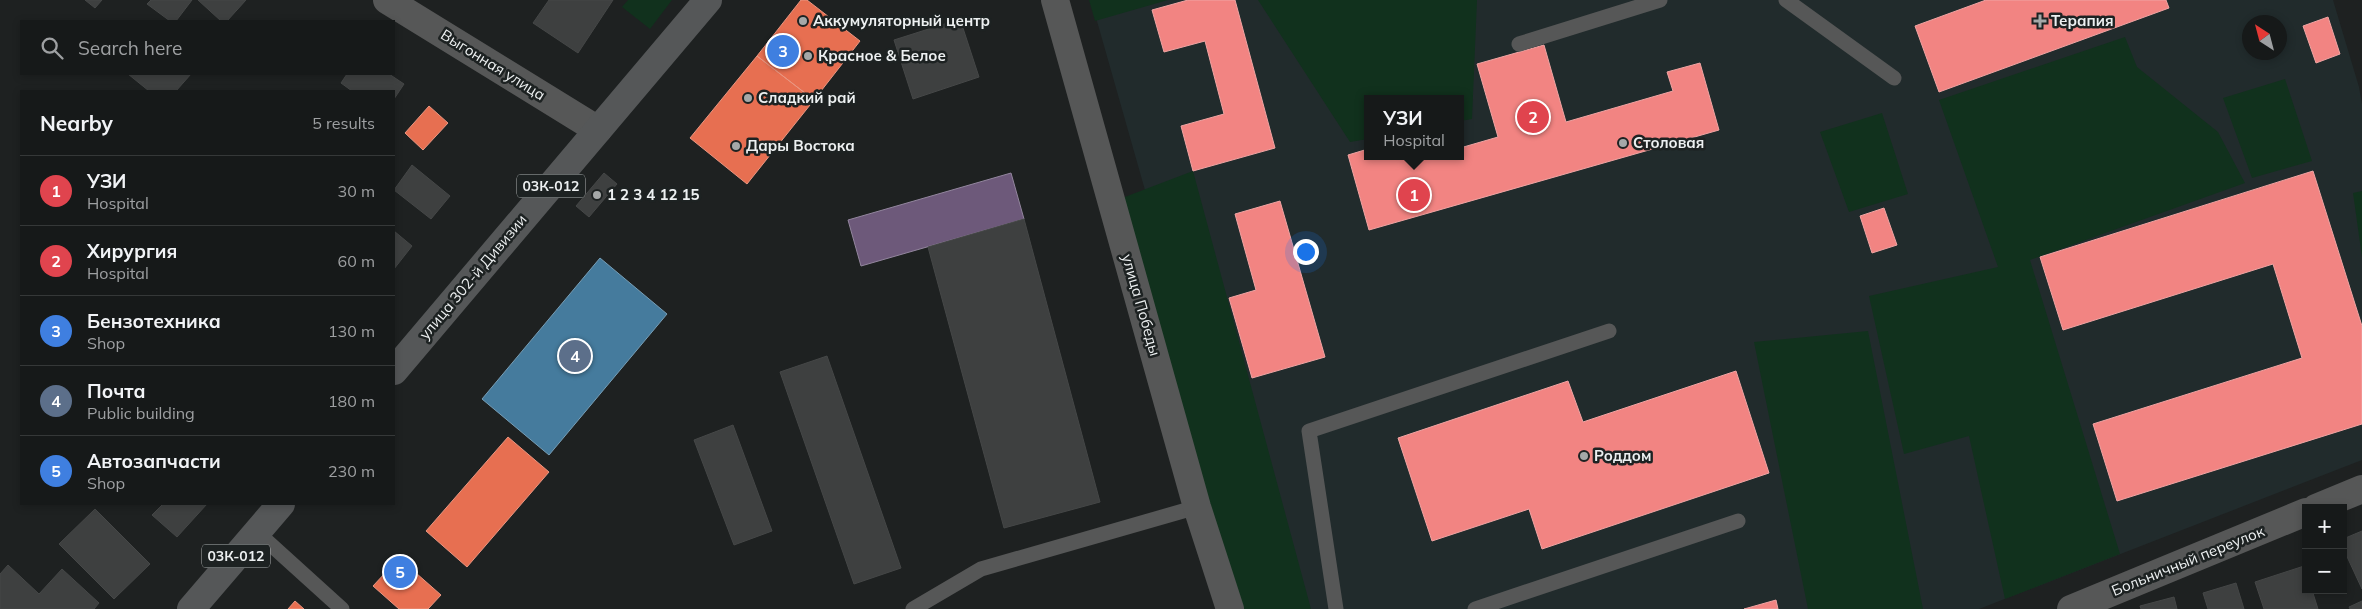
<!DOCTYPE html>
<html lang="en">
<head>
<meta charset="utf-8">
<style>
	body { margin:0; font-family:Mulish,sans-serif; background:#1f2222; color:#f1f3f6 }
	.controls { position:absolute; right:15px; bottom:15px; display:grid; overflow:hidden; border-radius:0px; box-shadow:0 2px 8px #0003 }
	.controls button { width:45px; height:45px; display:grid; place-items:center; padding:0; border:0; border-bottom:1px solid #353838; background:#161919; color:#f1f3f6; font:25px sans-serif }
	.compass { position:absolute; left:2242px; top:15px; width:45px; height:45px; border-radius:50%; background:#161919; box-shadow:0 2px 8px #0003; rotate:324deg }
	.you { position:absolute; left:1305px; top:251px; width:18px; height:18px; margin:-12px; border:4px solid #fff; border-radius:50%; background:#1a73e8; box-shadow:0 0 0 8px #1a73e833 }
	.badge { display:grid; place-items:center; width:32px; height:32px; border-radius:50%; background:#1a73e8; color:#fff; font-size:16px; font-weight:700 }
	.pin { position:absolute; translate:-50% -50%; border:2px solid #fff; box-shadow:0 1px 5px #0006 }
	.popup { position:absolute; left:1364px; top:95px; width:100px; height:65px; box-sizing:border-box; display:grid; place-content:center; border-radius:0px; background:#161919; filter:drop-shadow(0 1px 4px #0005); font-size:16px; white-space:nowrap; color:#9ea0a2 }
	.popup b { font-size:19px; color:#f1f3f6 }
	.popup::after { content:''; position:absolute; left:50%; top:100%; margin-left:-10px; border:10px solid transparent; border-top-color:#161919 }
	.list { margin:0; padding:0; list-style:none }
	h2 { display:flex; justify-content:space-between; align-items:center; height:65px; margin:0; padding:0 20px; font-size:21px }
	h2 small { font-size:16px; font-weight:400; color:#9ea0a2 }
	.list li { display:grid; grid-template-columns:32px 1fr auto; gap:15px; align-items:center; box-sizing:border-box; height:70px; padding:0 20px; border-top:1px solid #353838 }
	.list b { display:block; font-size:19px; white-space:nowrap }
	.list p { margin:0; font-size:16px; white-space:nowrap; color:#9ea0a2 }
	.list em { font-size:16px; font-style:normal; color:#9ea0a2 }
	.icon { flex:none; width:28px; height:28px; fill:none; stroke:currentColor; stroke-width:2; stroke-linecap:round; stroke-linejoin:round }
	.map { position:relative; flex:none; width:2362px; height:609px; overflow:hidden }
	.search { position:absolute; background:#161919; box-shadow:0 2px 8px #0003; left:20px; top:20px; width:375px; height:55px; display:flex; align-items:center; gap:12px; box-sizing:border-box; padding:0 18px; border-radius:0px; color:#9ea0a2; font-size:19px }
	.panel { position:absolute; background:#161919; box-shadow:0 2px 8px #0003; left:20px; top:90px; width:375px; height:415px; border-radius:0px }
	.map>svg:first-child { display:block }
</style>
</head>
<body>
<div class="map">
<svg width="2362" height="609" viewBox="0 0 2362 609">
	<rect width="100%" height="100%" fill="#1e2121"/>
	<path fill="#212b2c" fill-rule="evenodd" d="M1091 0H2333L2359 87 2362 104V460L1979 609H1264ZM2250 22H2280V52H2250ZM1368 99H1460V156H1368Z"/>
	<path fill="#11311d" d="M628 0H672L650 29 622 7Z
		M1089 0H1168L1095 21Z
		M1258 0H1477L1472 119 1460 121V99H1368V139L1350 142Z
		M2125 37 2137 67 2218 132 2245 183 2030 260 2120 554 2005 599 1969 436 1904 454 1869 296 1998 267 1939 100Z
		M2285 79 2312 161 2252 178 2223 98Z
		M1882 113 1908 194 1849 212 1820 132Z
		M1193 171 1311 609H1240L1109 203Z
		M2362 191V257L2353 193Z
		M1868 331 1923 609H1808L1754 342Z"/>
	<path fill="#e76f51" stroke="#e99681" d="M801 0H807L860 41 814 100 757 56Z
		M757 56 814 100 747 184 690 138Z
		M429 106 448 123 423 150 405 133Z
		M508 437 549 472 467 567 426 531Z
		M399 558 441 595 428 609H399L373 586Z
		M295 601 304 609H288Z"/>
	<path fill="#6d597a" stroke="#93869e" d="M1011 173 1024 219 861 266 848 220Z"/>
	<path fill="#f28482" stroke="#f0a4a3" d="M1188 0H1235L1275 148 1193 171 1181 126 1224 114 1205 41 1164 52 1152 10Z
		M1986 0H2166L2169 8 1939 92 1915 26Z
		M2328 17 2340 54 2316 63 2303 26Z
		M1544 45 1566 122 1673 91 1667 72 1700 63 1719 130 1369 230 1348 155 1368 149V156H1405L1407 163 1430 156H1460V148L1498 137 1477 64Z
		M2313 171 2362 326V424L2117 501 2093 424 2302 358 2273 264 2063 330 2040 257Z
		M1280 201 1325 357 1252 378 1229 298 1256 290 1235 214Z
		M1884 208 1897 245 1872 253 1860 216Z
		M1736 371 1769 473 1542 549 1529 509 1432 541 1398 438 1568 381 1583 422Z
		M1776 600 1778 609H1744Z"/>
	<path fill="#457b9d" stroke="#779eb6" d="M600 258 667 314 549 455 482 399Z"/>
	<path fill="#3e4040" stroke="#454747" d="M85 0H102L95 8Z
		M151 0H192L176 21H170L147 4Z
		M198 0H246L227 21H221Z
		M549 0H613L578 53 533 23Z
		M960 19 979 77 913 99 894 40Z
		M128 74H191L176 91H149Z
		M347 74H389L404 84 394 99V91H352L341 83Z
		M412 165 450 196 431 219 394 190Z
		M604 173 617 184 589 217 576 206Z
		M1024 219 1100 502 1004 528 928 247Z
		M394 231 412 246 394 269Z
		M827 356 901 568 854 584 780 372Z
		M733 425 772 531 734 545 694 440Z
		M163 504H207L177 537 152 515Z
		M95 509 150 564 114 599 59 544Z
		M2362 531V589L2343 548V539Z
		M8 565 39 594 62 569 99 603 94 609H0V574Z
		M2304 566 2306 590H2312L2318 609H2264L2255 582Z
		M2236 583 2244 609H2208L2203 593Z
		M2174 597 2177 609H2141L2140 606Z
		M2362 601V609H2350L2349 607Z"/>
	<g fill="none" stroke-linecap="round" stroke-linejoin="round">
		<path stroke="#565757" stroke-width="15" d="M1786 0 1894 78
			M1519 44 1660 0
			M257 532 342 609
			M913 609 981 569 1197 507
			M1336 609 1309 431 1609 331
			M1475 609 1738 521"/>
		<path stroke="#565757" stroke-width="28" d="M387 0 598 130
			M1055 0 1197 507 1230 609
			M2316 508 2362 489
			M2071 609 2306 512"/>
		<path stroke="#555758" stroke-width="28" d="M394 371 708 0
			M191 609 281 504"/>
	</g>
	<g fill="#a5a8a8" stroke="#1d2222" stroke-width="2">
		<circle cx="803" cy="21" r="5"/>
		<path d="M2037.5 13.5h5v5h5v5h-5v5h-5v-5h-5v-5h5z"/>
		<circle cx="808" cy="56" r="5"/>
		<circle cx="748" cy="98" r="5"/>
		<circle cx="1623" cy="143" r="5"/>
		<circle cx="736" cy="146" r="5"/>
		<circle cx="597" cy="195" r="5"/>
		<circle cx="1584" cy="456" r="5"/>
	</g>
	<g text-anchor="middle" stroke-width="5" stroke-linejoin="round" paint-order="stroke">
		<g fill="#1d2222" stroke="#afb2b3" stroke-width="1">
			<rect x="517" y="174.5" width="68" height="23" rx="4"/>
			<rect x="202" y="544.5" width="68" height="23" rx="4"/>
		</g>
		<g font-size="14" font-weight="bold" fill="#edf0f1">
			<text x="551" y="191">03К-012</text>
			<text x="236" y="561">03К-012</text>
		</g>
		<g font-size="15" font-weight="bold" fill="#edf0f1" stroke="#1d2222" text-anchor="start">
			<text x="813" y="26">Аккумуляторный центр</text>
			<text x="2051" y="26">Терапия</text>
			<text x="818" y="61">Красное &amp; Белое</text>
			<text x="758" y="103">Сладкий рай</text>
			<text x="1633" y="148">Столовая</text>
			<text x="746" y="151">Дары Востока</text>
			<text x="607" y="200">1 2 3 4 12 15</text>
			<text x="1594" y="461">Роддом</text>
		</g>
		<g font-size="15" fill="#edf0f1" stroke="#1d2222">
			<text transform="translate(493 65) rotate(32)" y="5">Выгонная улица</text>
			<text transform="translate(473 277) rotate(-50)" y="5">улица 302-й Дивизии</text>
			<text transform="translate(1141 305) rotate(74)" y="5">улица Победы</text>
			<text transform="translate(2188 561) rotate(-22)" y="5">Больничный переулок</text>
		</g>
	</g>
</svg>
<div class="controls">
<button>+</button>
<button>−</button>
</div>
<svg class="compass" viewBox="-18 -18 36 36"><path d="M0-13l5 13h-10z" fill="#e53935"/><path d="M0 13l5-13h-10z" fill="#9ea0a2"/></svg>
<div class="you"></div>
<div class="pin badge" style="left:1414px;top:195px;background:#e0444e">1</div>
<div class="popup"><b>УЗИ</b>Hospital</div>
<div class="pin badge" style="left:1533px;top:117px;background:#e0444e">2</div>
<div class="pin badge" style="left:783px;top:51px;background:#3f7fe0">3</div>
<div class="pin badge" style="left:575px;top:356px;background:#5c6f8a">4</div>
<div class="pin badge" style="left:400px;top:572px;background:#3f7fe0">5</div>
<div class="search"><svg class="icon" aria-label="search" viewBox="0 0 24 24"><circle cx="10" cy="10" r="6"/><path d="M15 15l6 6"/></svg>Search here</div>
<section class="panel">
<h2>Nearby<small>5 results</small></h2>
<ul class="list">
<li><span class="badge" style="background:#e0444e">1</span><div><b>УЗИ</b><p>Hospital</p></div><em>30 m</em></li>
<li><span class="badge" style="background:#e0444e">2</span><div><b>Хирургия</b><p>Hospital</p></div><em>60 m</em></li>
<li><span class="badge" style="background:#3f7fe0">3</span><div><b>Бензотехника</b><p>Shop</p></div><em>130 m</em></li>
<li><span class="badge" style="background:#5c6f8a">4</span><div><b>Почта</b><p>Public building</p></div><em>180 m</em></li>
<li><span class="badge" style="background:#3f7fe0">5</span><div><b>Автозапчасти</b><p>Shop</p></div><em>230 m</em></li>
</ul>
</section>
</div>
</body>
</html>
